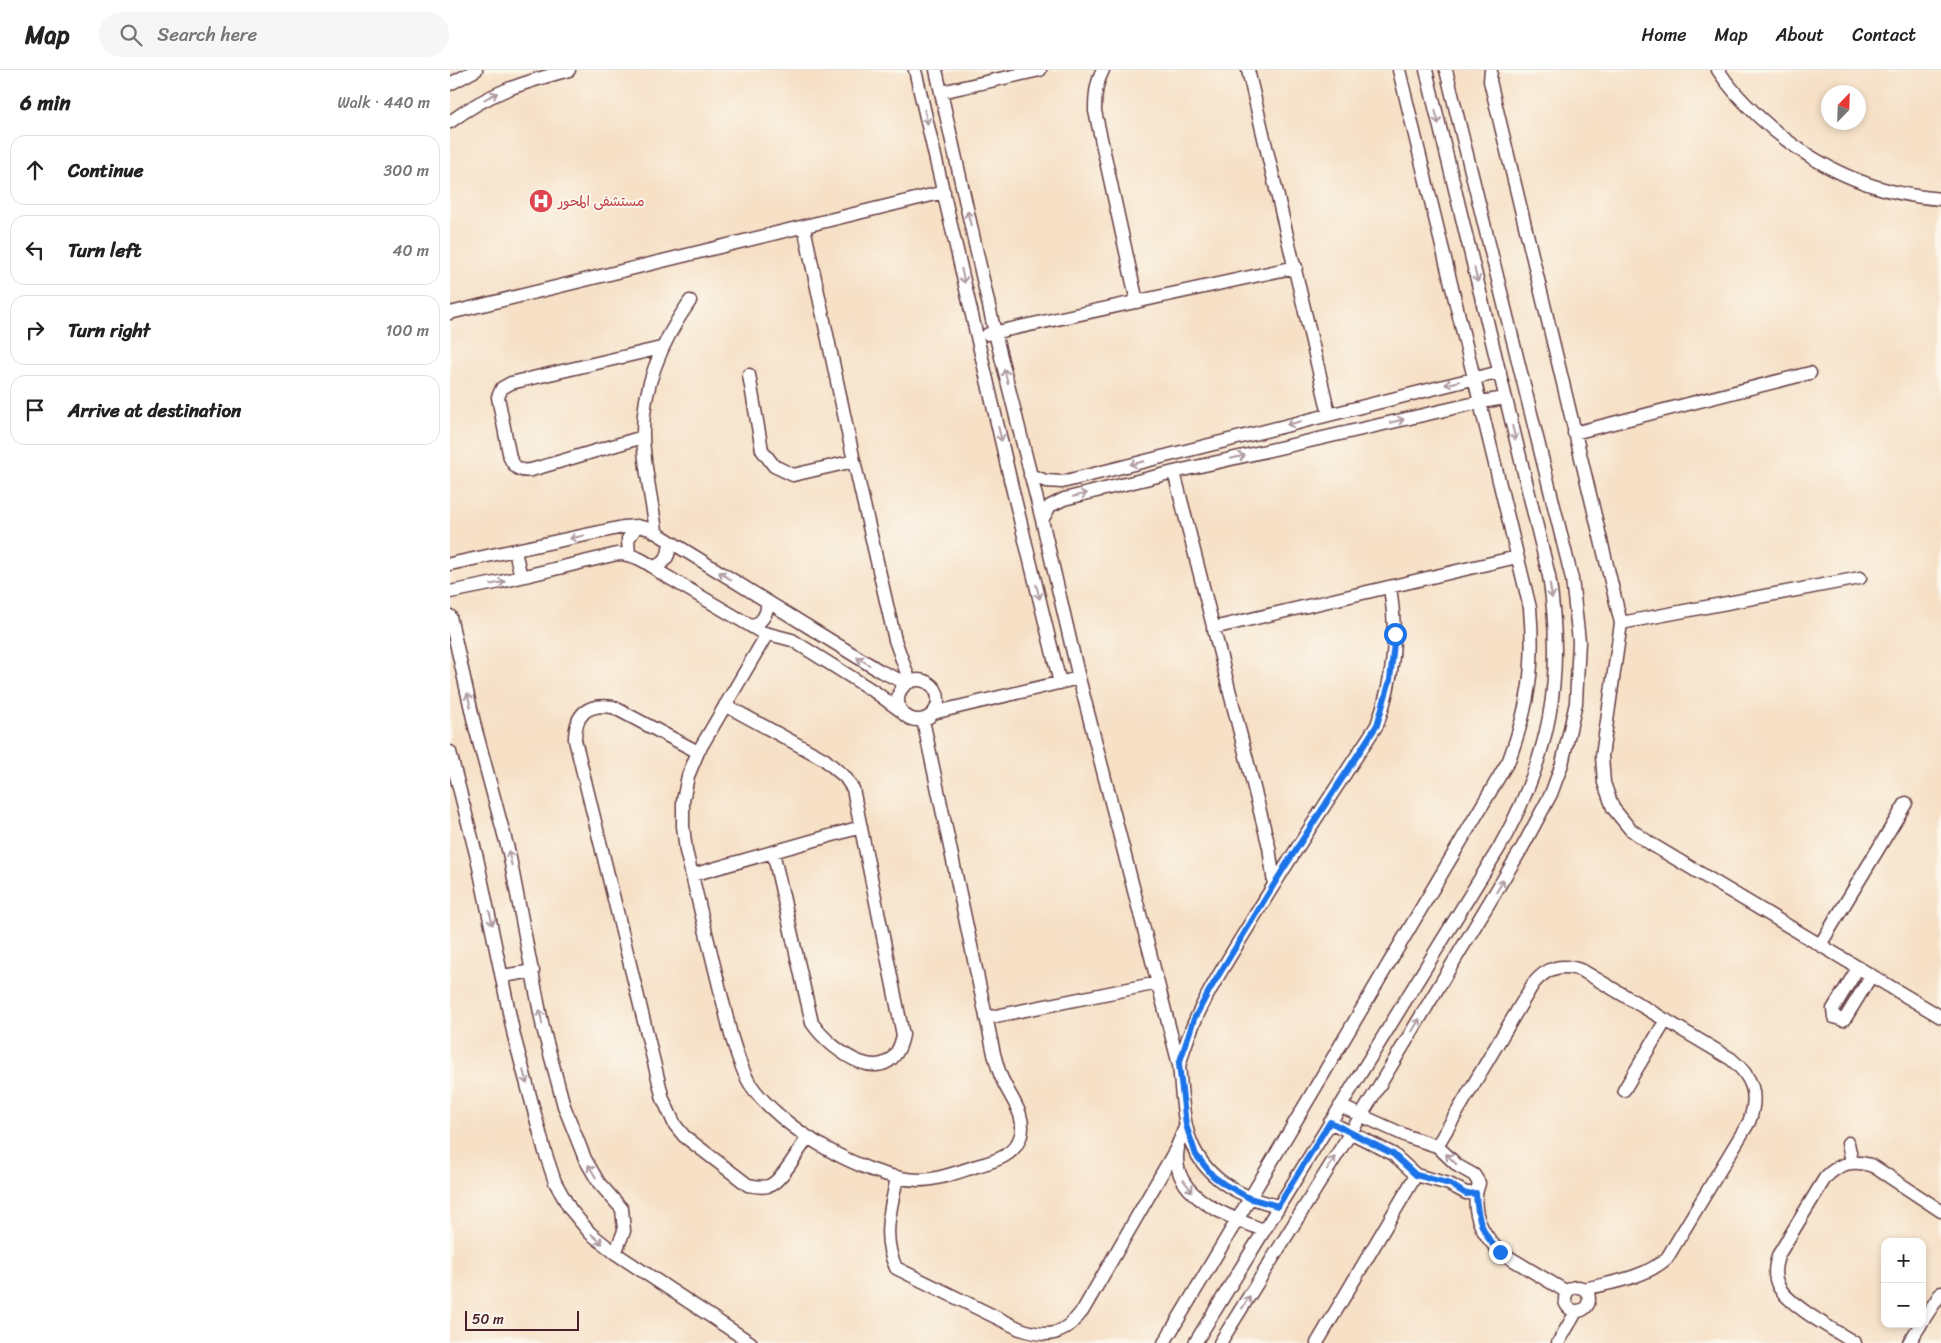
<!DOCTYPE html>
<html lang="en">
<head>
<meta charset="utf-8">
<style>
	body { margin:0; font-family:Sriracha,"Playpen Sans Arabic",sans-serif; background:#f6f6f6; color:#222 }
	.controls { position:absolute; right:15px; bottom:15px; display:grid; overflow:hidden; border-radius:10px; box-shadow:0 2px 8px #0003 }
	.controls button { width:45px; height:45px; display:grid; place-items:center; padding:0; border:0; border-bottom:1px solid #e0e0e0; background:#fff; color:#222; font:25px sans-serif }
	.compass { position:absolute; left:1371px; top:15px; width:45px; height:45px; border-radius:50%; background:#fff; box-shadow:0 2px 8px #0003; rotate:23deg }
	.scale { position:absolute; left:15px; bottom:12px; width:114px; box-sizing:border-box; padding-left:5px; border:2px solid #4a1f2b; border-top:0; font-size:14px; line-height:18px; white-space:nowrap; color:#4a1f2b; -webkit-text-stroke:4px #fbf7ec; paint-order:stroke }
	.stop { position:absolute; width:15px; height:15px; margin:-11px; border:4px solid #1a73e8; border-radius:50%; background:#fff }
	.stop.end { background:#1a73e8; border-color:#fff; box-shadow:0 1px 5px #0008 }
	.list { margin:0; padding:0; list-style:none }
	h2 { display:flex; justify-content:space-between; align-items:center; height:65px; margin:0; padding:0 20px; font-size:21px }
	h2 small { font-size:16px; font-weight:400; color:#767676 }
	.list li { display:grid; grid-template-columns:32px 1fr auto; gap:15px; align-items:center; box-sizing:border-box; height:70px; margin:0 10px 10px; padding:0 10px; border:1px solid #e0e0e0; border-radius:15px }
	.list b { display:block; font-size:19px; white-space:nowrap }
	.list em { font-size:16px; font-style:normal; color:#767676 }
	.icon { flex:none; width:28px; height:28px; fill:none; stroke:currentColor; stroke-width:2; stroke-linecap:round; stroke-linejoin:round }
	.map { position:relative; flex:none; width:1491px; height:1273px; overflow:hidden }
	header { display:flex; align-items:center; gap:30px; box-sizing:border-box; height:70px; padding:0 25px; background:#fff; border-bottom:1px solid #e0e0e0 }
	header strong { font-size:24px }
	nav { display:flex; gap:28px; margin-inline-start:auto; font-size:18px }
	.search { width:350px; height:45px; background:#f6f6f6; display:flex; align-items:center; gap:12px; box-sizing:border-box; padding:0 18px; border-radius:28px; color:#767676; font-size:19px }
	main { display:flex }
	aside { flex:1; background:#fff }
	.map>svg:first-child { display:block }
</style>
</head>
<body>
<header>
<strong>Map</strong>
<div class="search"><svg class="icon" aria-label="search" viewBox="0 0 24 24"><circle cx="10" cy="10" r="6"/><path d="M15 15l6 6"/></svg>Search here</div>
<nav><a>Home</a><a>Map</a><a>About</a><a>Contact</a></nav>
</header>
<main>
<aside>
<h2>6 min<small>Walk · 440 m</small></h2>
<ul class="list">
<li><svg class="icon" aria-label="ahead" viewBox="0 0 24 24"><path d="M12 20V5M6 11l6-6 6 6"/></svg><div><b>Continue</b></div><em>300 m</em></li>
<li><svg class="icon" aria-label="left" viewBox="0 0 24 24"><path d="M17 20v-9H6M10 6l-5 5 5 5"/></svg><div><b>Turn left</b></div><em>40 m</em></li>
<li><svg class="icon" aria-label="right" viewBox="0 0 24 24"><path d="M7 20v-9h11M14 6l5 5-5 5"/></svg><div><b>Turn right</b></div><em>100 m</em></li>
<li><svg class="icon" aria-label="arrive" viewBox="0 0 24 24"><path d="M6 21V4h12l-3 4 3 4H6"/></svg><div><b>Arrive at destination</b></div></li>
</ul>
</aside>
<div class="map">
<svg width="1491" height="1273" viewBox="0 0 1491 1273">
	<rect width="100%" height="100%" fill="#fbf7ec"/>
	<filter id="ink" filterUnits="userSpaceOnUse"><feTurbulence type="fractalNoise" baseFrequency=".02" numOctaves="2"/><feDisplacementMap in="SourceGraphic" scale="10" xChannelSelector="R" yChannelSelector="G"/><feConvolveMatrix kernelMatrix="1 2 1 2 8 2 1 2 1" color-interpolation-filters="sRGB"/></filter>
	<filter id="wash" filterUnits="userSpaceOnUse"><feTurbulence type="fractalNoise" baseFrequency=".0096" numOctaves="4" result="noise"/><feDisplacementMap in="SourceGraphic" scale="20" xChannelSelector="R" yChannelSelector="G"/><feGaussianBlur stdDeviation="1.12" result="paint"/><feColorMatrix in="noise" values="0 0 0 0 0 0 0 0 0 0 0 0 0 0 0 0 0 1.4 0 .05"/><feComposite in="paint" operator="in"/></filter>
	<g filter="url(#wash)">
		<rect width="100%" height="100%" fill="#f6e0c6"/>
	</g>
	<g filter="url(#ink)">
		<g fill="none" stroke-linecap="round" stroke-linejoin="round">
			<g stroke="#643c42" stroke-width="15">
				<path id="minor" d="M465 0 561 413 610 613
					M486 0 545 263 592 450 629 608 729 995C731 1015 732 1036 736 1056 747 1104 783 1125 828 1136
					M653 0C646 13 645 26 645 41L687 232
					M798 0 879 344
					M1041 0 1040 11 1171 553 1152 686 1154 713 1163 738 1180 759 1201 774 1491 947
					M1268 0C1279 17 1293 32 1308 46 1359 94 1420 124 1491 129
					M0 14 26 0
					M491 22 590 0
					M0 52C40 22 72 13 119 0
					M354 157 404 391 445 570 460 612
					M0 243 494 122
					M538 264 846 197
					M299 305 312 380 324 396 343 405 404 391
					M1124 363 1360 303
					M193 367 81 400C70 402 65 398 60 388L48 327 52 318 61 313 211 278
					M724 402 819 777 824 814
					M580 405 596 411 612 412 1050 302
					M592 450 600 436 614 429 724 402 1030 332 1056 328
					M206 461C202 430 194 397 193 366 192 315 212 271 240 231
					M65 481 71 507
					M179 485 178 469 187 456
					M0 494 173 457 187 456 200 459 430 601 456 613
					M204 497C216 493 221 484 219 471
					M0 522 50 512 167 484C185 484 197 492 211 503L311 562 342 570 425 622 451 641
					M0 546 25 657 59 783 93 958 114 1036 135 1089 149 1113 172 1139 174 1161 165 1183
					M1171 553 1410 508
					M302 557C313 551 318 544 317 532
					M763 558 1067 487
					M317 564 248 682 238 706 233 731V756L236 781 281 965C286 981 291 999 300 1014 330 1058 414 1108 468 1110 488 1110 508 1102 527 1096 545 1091 565 1086 571 1065 576 1046 562 1030 554 1013 549 1004 547 994 544 984L473 650
					M448 630a20 20 0 1 1 40 0a20 20 0 1 1-40 0Z
					M275 635 374 689 395 707 403 719 453 965C441 1024 383 983 362 953L323 782
					M483 643 629 608
					M0 682 27 788 64 966 95 1082 105 1112 120 1139 140 1163 165 1183 301 1273
					M248 682 163 637C137 633 125 644 125 670L213 1029 225 1055 234 1066 298 1115C304 1116 312 1118 318 1116 331 1113 349 1079 358 1067
					M242 805 411 757
					M1370 875 1456 733
					M1408 898 1383 939 1384 947 1393 950 1396 947 1421 906
					M53 906 83 901
					M536 948 708 913
					M730 993C743 943 771 901 798 857 839 789 883 722 927 655 944 607 948 568 940 518
					M1174 1020 1216 950
					M890 1036 959 1067 987 1076 1008 1096 1024 1105 1029 1113C1028 1118 1026 1121 1026 1125 1023 1147 1035 1167 1050 1182L1117 1222
					M880 1052 943 1084 966 1105 999 1114 1016 1123H1026
					M1398 1073 1402 1092
					M987 1076 1083 914C1097 897 1112 893 1133 901L1281 989C1303 1007 1309 1025 1299 1052L1217 1188C1195 1208 1163 1212 1135 1219
					M728 1078C718 1127 779 1146 813 1160
					M447 1107C441 1140 431 1165 446 1198L570 1259C600 1269 614 1265 633 1240L726 1079 736 1055
					M1115 1229a12 12 0 1 1 24 0a12 12 0 1 1-24 0Z
					M1472 1252 1491 1223
					M714 1273C830 1079 943 883 1059 690 1079 636 1085 596 1080 538L949 0
					M745 1273 1049 778C1100 687 1115 609 1099 506L976 0
					M770 1273 911 1046 1072 778 1101 724 1112 694 1126 633 1129 571 1122 509 996 0
					M867 1273 966 1105
					M1108 1273 1126 1242
					M1405 1273C1386 1261 1336 1234 1328 1215 1323 1205 1325 1194 1329 1184L1375 1108C1389 1093 1404 1089 1423 1096L1491 1141
					M1459 1273 1471 1254"/>
			</g>
			<use href="#minor" stroke="#fff" stroke-width="12"/>
		</g>
		<defs><path id="oneway-shaft" d="M-6 0H5M1.5-3L5.5 0L1.5 3" fill="none" stroke-width="1.6" stroke-linecap="round" stroke-linejoin="round" transform="scale(1.25)"/></defs>
		<g stroke="#ae9aa0">
			<use href="#oneway-shaft" transform="translate(41 26) rotate(-27)"/>
			<use href="#oneway-shaft" transform="translate(476 47) rotate(77)"/>
			<use href="#oneway-shaft" transform="translate(987 47) rotate(76)"/>
			<use href="#oneway-shaft" transform="translate(519 148) rotate(-103)"/>
			<use href="#oneway-shaft" transform="translate(1026 205) rotate(76)"/>
			<use href="#oneway-shaft" transform="translate(513 206) rotate(77)"/>
			<use href="#oneway-shaft" transform="translate(556 306) rotate(-104)"/>
			<use href="#oneway-shaft" transform="translate(1002 313) rotate(166)"/>
			<use href="#oneway-shaft" transform="translate(947 351) rotate(-13)"/>
			<use href="#oneway-shaft" transform="translate(844 353) rotate(166)"/>
			<use href="#oneway-shaft" transform="translate(1064 363) rotate(76)"/>
			<use href="#oneway-shaft" transform="translate(550 364) rotate(77)"/>
			<use href="#oneway-shaft" transform="translate(788 387) rotate(-13)"/>
			<use href="#oneway-shaft" transform="translate(687 393) rotate(166)"/>
			<use href="#oneway-shaft" transform="translate(630 425) rotate(-14)"/>
			<use href="#oneway-shaft" transform="translate(127 467) rotate(168)"/>
			<use href="#oneway-shaft" transform="translate(275 506) rotate(-148)"/>
			<use href="#oneway-shaft" transform="translate(48 513) rotate(-12)"/>
			<use href="#oneway-shaft" transform="translate(1101 521) rotate(81)"/>
			<use href="#oneway-shaft" transform="translate(588 522) rotate(76)"/>
			<use href="#oneway-shaft" transform="translate(413 591) rotate(-148)"/>
			<use href="#oneway-shaft" transform="translate(19 630) rotate(-103)"/>
			<use href="#oneway-shaft" transform="translate(60 788) rotate(-103)"/>
			<use href="#oneway-shaft" transform="translate(1050 816) rotate(-59)"/>
			<use href="#oneway-shaft" transform="translate(41 848) rotate(77)"/>
			<use href="#oneway-shaft" transform="translate(91 947) rotate(-100)"/>
			<use href="#oneway-shaft" transform="translate(966 955) rotate(-59)"/>
			<use href="#oneway-shaft" transform="translate(75 1007) rotate(75)"/>
			<use href="#oneway-shaft" transform="translate(1001 1089) rotate(-135)"/>
			<use href="#oneway-shaft" transform="translate(881 1093) rotate(-58)"/>
			<use href="#oneway-shaft" transform="translate(142 1101) rotate(-121)"/>
			<use href="#oneway-shaft" transform="translate(738 1116) rotate(52)"/>
			<use href="#oneway-shaft" transform="translate(147 1169) rotate(40)"/>
			<use href="#oneway-shaft" transform="translate(796 1232) rotate(-58)"/>
		</g>
	</g>
	<g fill="none" stroke-linecap="round" stroke-linejoin="round" filter="url(#ink)">
		<path stroke="#1a73e8" stroke-width="6" d="M945 564 940 610 927 655 834 798 759 921 744 949 729 994 736 1055 746 1085 763 1106 774 1114 799 1128 828 1136 880 1052 943 1084 966 1105 1000 1114 1016 1124 1026 1123C1027 1147 1032 1165 1050 1182"/>
	</g>
	<defs>
		<g id="hospital-disc" transform="scale(1.25)"><circle r="9.5" fill="#e0444e" stroke="#fbf7ec"/><path d="M-5-5h3v3.5h4V-5h3V5h-3V1.5h-4V5h-3Z" fill="#fff"/></g>
	</defs>
	<g fill-rule="evenodd">
		<use href="#hospital-disc" x="91" y="131"/>
	</g>
	<g text-anchor="middle" stroke-width="4" stroke-linejoin="round" paint-order="stroke">
		<g font-size="14" fill="#be3a42" stroke="#fbf7ec" text-anchor="start">
			<text x="108" y="136">مستشفى المحور</text>
		</g>
	</g>
</svg>
<div class="controls">
<button>+</button>
<button>−</button>
</div>
<svg class="compass" viewBox="-18 -18 36 36"><path d="M0-13l5 13h-10z" fill="#e53935"/><path d="M0 13l5-13h-10z" fill="#767676"/></svg>
<div class="scale">50 m</div>
<div class="stop" style="left:945px;top:564px"></div>
<div class="stop end" style="left:1050px;top:1182px"></div>
</div>
</main>
</body>
</html>
